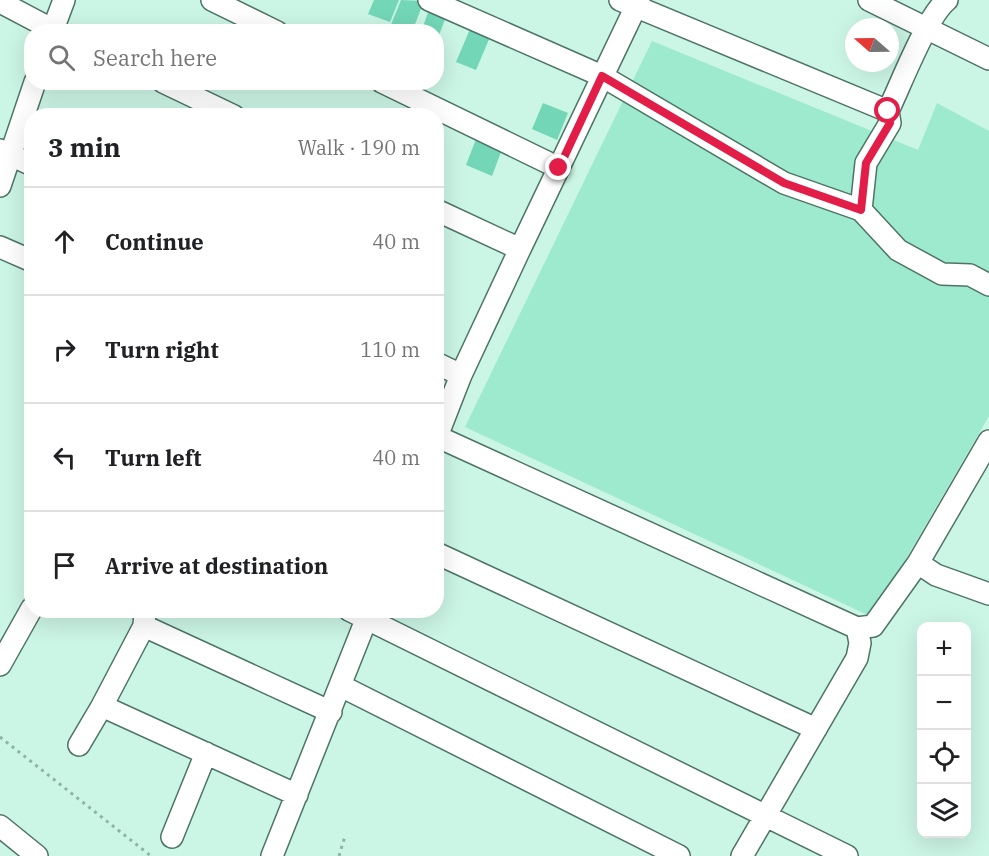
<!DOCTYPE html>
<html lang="en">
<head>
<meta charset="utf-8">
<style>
	body { margin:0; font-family:"IBM Plex Serif",serif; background:#f2f2f2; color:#202124 }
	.controls { position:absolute; right:18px; bottom:18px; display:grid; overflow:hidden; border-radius:12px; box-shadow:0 6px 24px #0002 }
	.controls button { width:54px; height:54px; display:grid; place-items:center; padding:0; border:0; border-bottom:2px solid #e0e0e0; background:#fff; color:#202124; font:30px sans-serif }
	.compass { position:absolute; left:845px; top:18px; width:54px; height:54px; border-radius:50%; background:#fff; box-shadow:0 6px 24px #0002; rotate:290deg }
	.stop { position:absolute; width:18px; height:18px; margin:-14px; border:4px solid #e11d48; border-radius:50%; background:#fff }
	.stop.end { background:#e11d48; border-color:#fff; box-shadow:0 2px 6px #0008 }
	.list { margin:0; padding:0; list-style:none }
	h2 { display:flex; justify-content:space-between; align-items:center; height:78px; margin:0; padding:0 24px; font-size:26px }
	h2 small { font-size:20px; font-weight:400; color:#757577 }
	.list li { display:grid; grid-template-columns:39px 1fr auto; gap:18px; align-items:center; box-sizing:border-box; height:108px; padding:0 24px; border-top:2px solid #e0e0e0 }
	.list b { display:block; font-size:22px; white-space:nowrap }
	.list em { font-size:20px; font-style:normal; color:#757577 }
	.icon { flex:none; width:33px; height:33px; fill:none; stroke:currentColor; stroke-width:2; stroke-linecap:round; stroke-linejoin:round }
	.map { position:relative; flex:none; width:989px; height:856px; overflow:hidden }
	.search { position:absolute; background:#fff; box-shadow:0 6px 24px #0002; left:24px; top:24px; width:420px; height:66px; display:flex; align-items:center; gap:15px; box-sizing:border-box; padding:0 21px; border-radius:24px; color:#757577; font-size:22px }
	.panel { position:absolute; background:#fff; box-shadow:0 6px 24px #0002; left:24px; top:108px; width:420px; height:510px; border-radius:24px }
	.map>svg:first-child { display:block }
</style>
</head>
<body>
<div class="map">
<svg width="989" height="856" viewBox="0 0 989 856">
	<rect width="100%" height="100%" fill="#cbf5e5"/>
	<path fill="#9deacf" d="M652 41 918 150 937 103 989 131V416L872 617 465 427Z"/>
	<path fill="#73d7b7" d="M374 0H399L390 22 368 14Z
		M401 0 424 1 412 32H401L390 27Z
		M429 10 446 17 437 40 436 32H421Z
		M470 29 490 37 476 70 456 62Z
		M543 103 568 113 557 140 532 129Z
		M478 134 504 144 492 176 466 165Z"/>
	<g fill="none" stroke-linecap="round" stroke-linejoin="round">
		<g stroke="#4e7467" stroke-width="24">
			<path id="minor" d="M212 0 277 32
				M429 0 602 76 784 183 861 210 898 250 942 274 970 275 989 285
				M620 0 888 111
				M869 0 989 59
				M0 2 57 32
				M52 32 64 0
				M163 82 234 116
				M382 82 559 168
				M0 150 32 165
				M0 186 35 82
				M436 210 520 249 639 0
				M861 210 866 163 890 123 888 111C901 84 927 16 947 0
				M0 247 32 261
				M436 363 461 375
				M436 436 857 628
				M436 439 461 375 520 249
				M436 553 816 729
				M918 563 936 575 989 594
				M145 610 144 626 102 706 297 795
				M349 610 847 856
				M144 626 331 712
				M0 665 32 608
				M341 686 679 856
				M79 745 102 706
				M0 826 37 856
				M172 837 206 753
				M272 856 370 610
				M742 856 857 658 860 643 857 628 873 626 918 563 989 441"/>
		</g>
		<path stroke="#90b2a6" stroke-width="3" stroke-dasharray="3 4.5" stroke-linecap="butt" d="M0 737 151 856
			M339 856 345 836"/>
		<use href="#minor" stroke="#fff" stroke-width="21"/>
	</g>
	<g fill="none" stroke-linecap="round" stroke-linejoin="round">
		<path stroke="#e11d48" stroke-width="8" d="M559 168 602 76 784 183 861 210 866 163 890 123 888 111"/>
	</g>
</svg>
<div class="controls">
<button>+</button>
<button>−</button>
<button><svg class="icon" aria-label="locate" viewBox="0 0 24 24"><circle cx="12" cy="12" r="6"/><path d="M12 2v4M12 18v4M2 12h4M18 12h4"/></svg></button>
<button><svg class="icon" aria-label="layers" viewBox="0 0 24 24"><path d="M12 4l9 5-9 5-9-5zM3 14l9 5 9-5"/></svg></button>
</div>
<svg class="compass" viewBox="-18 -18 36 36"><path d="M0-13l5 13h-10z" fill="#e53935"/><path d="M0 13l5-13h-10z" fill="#757577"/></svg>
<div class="stop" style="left:888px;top:111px"></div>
<div class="stop end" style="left:559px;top:168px"></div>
<div class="search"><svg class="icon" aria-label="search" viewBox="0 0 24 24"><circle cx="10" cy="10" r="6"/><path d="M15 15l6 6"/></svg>Search here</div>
<section class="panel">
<h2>3 min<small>Walk · 190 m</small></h2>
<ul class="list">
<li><svg class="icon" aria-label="ahead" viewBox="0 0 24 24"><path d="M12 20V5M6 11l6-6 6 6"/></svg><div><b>Continue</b></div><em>40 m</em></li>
<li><svg class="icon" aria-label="right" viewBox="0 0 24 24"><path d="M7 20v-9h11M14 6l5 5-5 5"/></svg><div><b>Turn right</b></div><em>110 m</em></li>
<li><svg class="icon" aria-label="left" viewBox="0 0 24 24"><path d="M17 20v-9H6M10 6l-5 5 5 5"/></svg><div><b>Turn left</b></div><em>40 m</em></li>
<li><svg class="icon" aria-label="arrive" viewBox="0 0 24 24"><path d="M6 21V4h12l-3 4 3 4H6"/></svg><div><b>Arrive at destination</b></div></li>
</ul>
</section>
</div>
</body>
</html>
